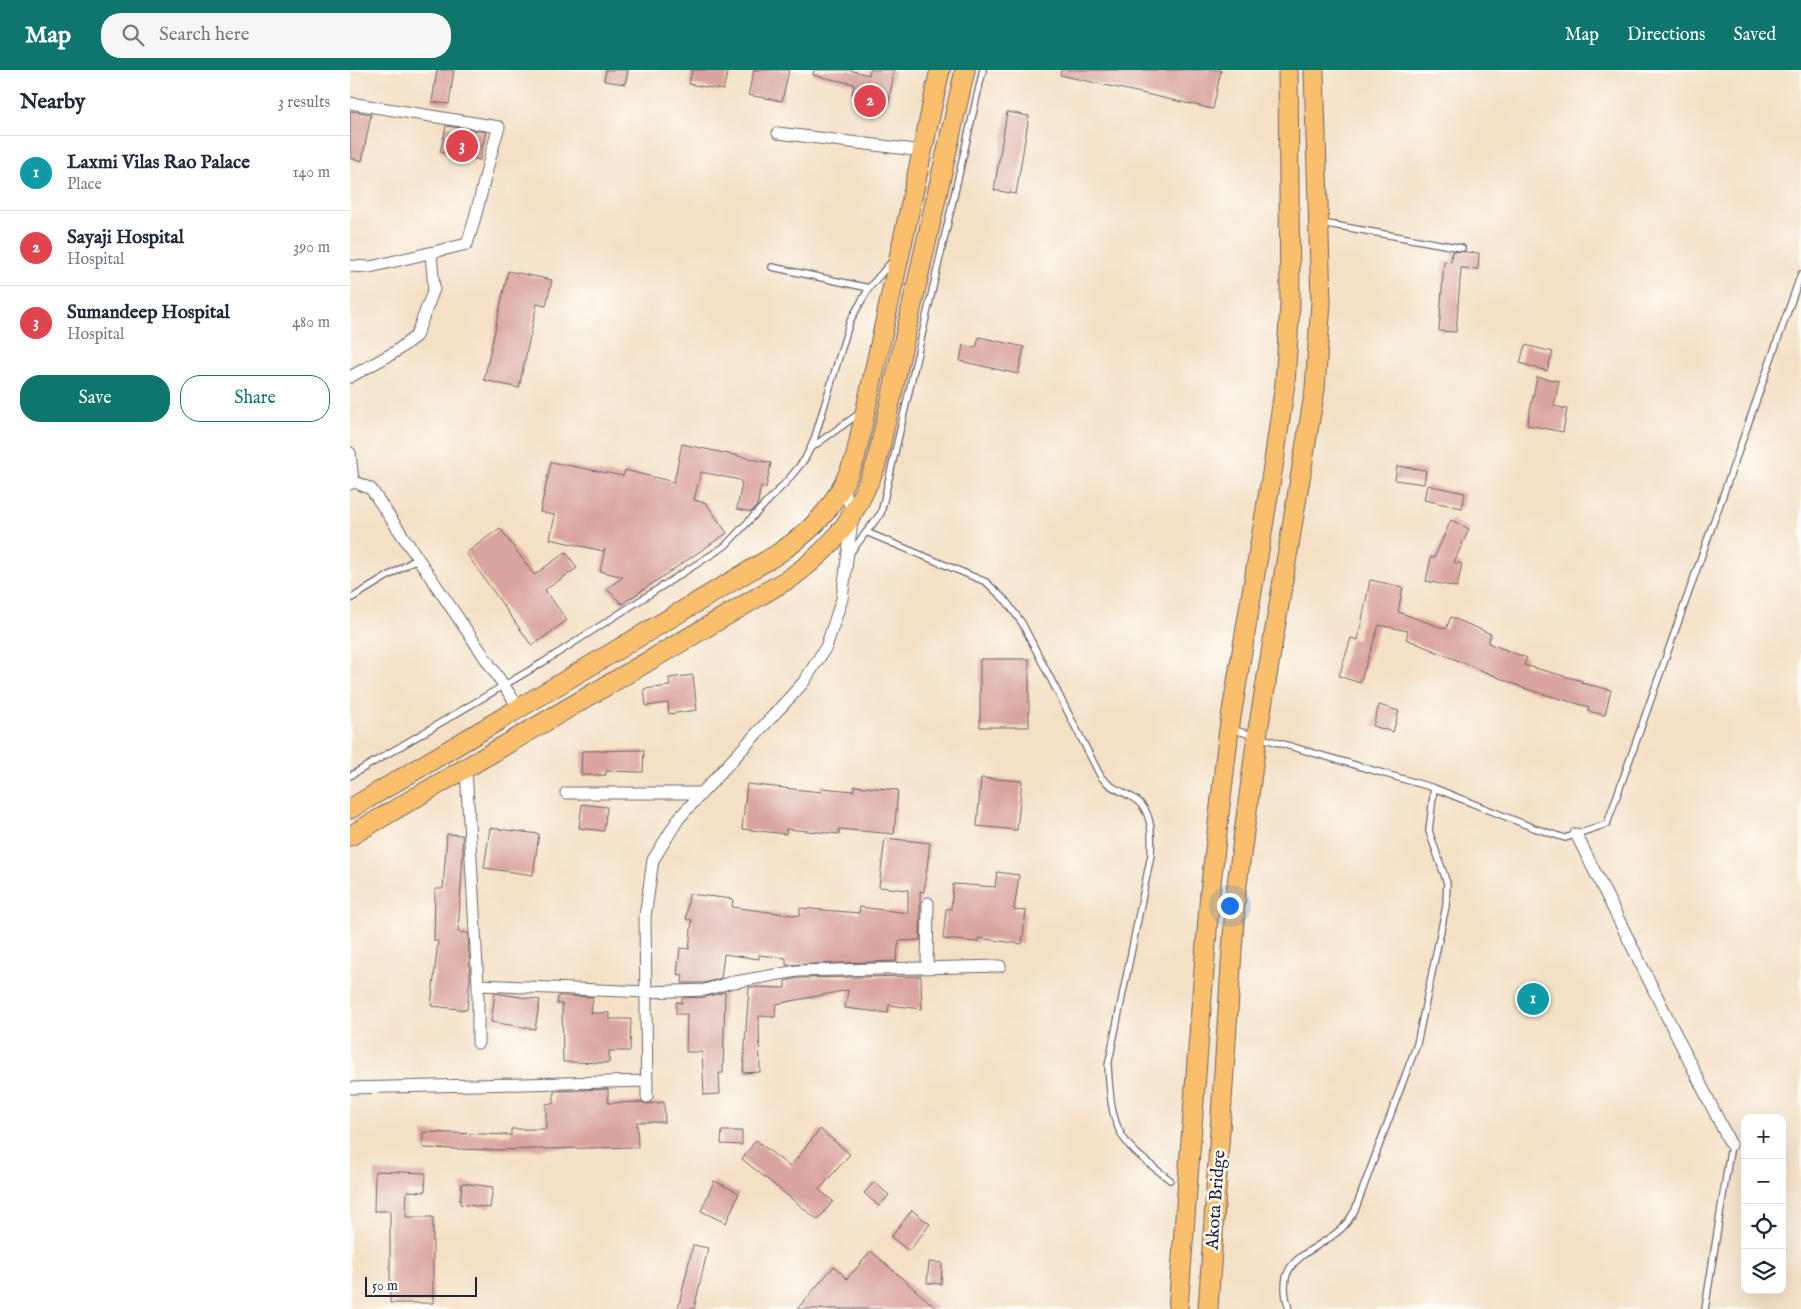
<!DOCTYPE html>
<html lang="en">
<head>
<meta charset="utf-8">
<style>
	body { margin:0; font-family:"IM FELL English",serif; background:#f6f6f7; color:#1f2937 }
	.controls { position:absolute; right:15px; bottom:15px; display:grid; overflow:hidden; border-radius:10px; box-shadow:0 5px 20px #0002 }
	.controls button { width:45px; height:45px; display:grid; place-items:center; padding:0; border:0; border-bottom:1px solid #e0e1e3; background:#fff; color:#1f2937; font:25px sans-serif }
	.scale { position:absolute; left:15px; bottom:12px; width:112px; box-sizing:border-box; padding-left:5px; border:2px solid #22223b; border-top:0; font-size:14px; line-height:18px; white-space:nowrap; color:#22223b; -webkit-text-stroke:4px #fdfcf7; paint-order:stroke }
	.you { position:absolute; left:879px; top:835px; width:18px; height:18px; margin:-12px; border:4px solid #fff; border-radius:50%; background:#1a73e8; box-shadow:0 0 0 8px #1a73e833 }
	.badge { display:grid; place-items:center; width:32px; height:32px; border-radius:50%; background:#0f766e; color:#fff; font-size:16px; font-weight:700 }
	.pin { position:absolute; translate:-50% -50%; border:2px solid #fff; box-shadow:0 1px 5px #0006 }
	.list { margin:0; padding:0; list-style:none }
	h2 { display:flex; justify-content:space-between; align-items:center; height:65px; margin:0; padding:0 20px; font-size:21px }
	h2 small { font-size:16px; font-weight:400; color:#747a83 }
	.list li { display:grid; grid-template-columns:32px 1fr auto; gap:15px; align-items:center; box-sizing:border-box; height:75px; padding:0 20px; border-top:1px solid #e0e1e3 }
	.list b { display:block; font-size:19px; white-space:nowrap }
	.list p { margin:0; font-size:16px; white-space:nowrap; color:#747a83 }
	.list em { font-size:16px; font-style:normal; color:#747a83 }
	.actions { display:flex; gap:10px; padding:15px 20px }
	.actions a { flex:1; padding:11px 0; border:1px solid #0f766e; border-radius:20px; text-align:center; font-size:18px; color:#0f766e }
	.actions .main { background:#0f766e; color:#fff }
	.icon { flex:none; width:28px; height:28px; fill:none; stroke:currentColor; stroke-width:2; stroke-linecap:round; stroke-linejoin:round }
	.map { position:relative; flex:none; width:1451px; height:1239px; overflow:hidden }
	header { display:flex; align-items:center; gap:30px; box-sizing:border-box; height:70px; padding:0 25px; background:#0f766e; color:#fff }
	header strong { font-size:24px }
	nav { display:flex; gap:28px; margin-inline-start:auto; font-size:18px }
	.search { width:350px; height:45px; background:#f6f6f7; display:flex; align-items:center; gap:12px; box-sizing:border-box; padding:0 18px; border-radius:20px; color:#747a83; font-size:19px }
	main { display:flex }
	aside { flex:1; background:#fff }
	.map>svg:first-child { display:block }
</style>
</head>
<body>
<header>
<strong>Map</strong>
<div class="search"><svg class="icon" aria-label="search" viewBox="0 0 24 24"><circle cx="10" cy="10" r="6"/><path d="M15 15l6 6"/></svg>Search here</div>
<nav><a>Map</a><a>Directions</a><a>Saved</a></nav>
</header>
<main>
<aside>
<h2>Nearby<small>3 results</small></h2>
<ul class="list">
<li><span class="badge" style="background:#0f9aa8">1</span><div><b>Laxmi Vilas Rao Palace</b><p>Place</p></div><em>140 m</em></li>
<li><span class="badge" style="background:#e0444e">2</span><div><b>Sayaji Hospital</b><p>Hospital</p></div><em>390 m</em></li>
<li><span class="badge" style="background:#e0444e">3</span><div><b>Sumandeep Hospital</b><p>Hospital</p></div><em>480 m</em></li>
</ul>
<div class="actions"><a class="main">Save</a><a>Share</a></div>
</aside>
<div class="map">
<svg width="1451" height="1239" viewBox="0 0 1451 1239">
	<rect width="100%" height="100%" fill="#fdfcf7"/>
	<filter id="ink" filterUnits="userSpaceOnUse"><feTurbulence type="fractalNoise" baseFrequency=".02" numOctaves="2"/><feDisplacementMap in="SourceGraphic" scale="10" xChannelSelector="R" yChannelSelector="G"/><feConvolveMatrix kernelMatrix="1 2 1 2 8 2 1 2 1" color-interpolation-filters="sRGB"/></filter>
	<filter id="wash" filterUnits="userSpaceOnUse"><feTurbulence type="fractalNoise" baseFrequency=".0096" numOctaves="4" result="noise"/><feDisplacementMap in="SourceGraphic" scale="20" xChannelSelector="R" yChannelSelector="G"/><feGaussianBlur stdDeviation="1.12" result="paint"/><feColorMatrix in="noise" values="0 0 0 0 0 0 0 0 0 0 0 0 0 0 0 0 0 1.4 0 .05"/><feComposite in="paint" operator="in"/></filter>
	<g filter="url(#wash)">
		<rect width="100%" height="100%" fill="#f4e0c5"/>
		<g id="blocks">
			<path fill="#daa59f" d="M87 0H104L99 34 82 32Z
				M256 0H278L275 14 254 11Z
				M342 0H378L373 20 339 14Z
				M404 0H439L432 31 398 25Z
				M464 0H499L519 5 520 0H544L539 31 535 30 534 39 504 32 506 25 502 24 504 14 463 5Z
				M711 0H871L863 39 710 5Z
				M0 41 21 44 12 91 0 88Z
				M657 42 679 46 666 124 644 120Z
				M96 56 136 62 130 90 90 82Z
				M1102 181 1129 183 1128 199 1111 198 1106 262 1089 261 1094 191 1101 192Z
				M158 201 202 210 196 236 187 234 169 318 134 310Z
				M629 267 674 277 668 304 610 291 613 275 626 278Z
				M1175 275 1203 282 1197 301 1170 293Z
				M1187 307 1209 311 1204 336 1217 339 1213 362 1177 355Z
				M332 374 421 393 416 418 411 416 407 436 401 442 387 439 392 413 390 412V410L351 402 344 430 356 433 377 463 272 534 257 519 273 507 250 501 255 479 253 481 200 469 205 445 190 442 201 392 273 406 275 400 324 412Z
				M1047 396 1076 400 1074 414 1045 410Z
				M1077 415 1115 423 1112 438 1074 430Z
				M1101 450 1119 459 1104 492 1112 494 1107 517 1076 511 1081 487 1084 488Z
				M150 458 184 505 216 482 227 498 195 520 217 550 182 576 116 483Z
				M1020 510 1053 517 1048 542 1096 559 1101 547 1141 564 1138 573 1177 588 1174 595 1232 611 1231 613 1261 620 1255 645 1238 641 1239 637 1176 619 1056 569 1058 561 1029 555 1010 613 989 606 1001 568 1008 570Z
				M630 589H679V657H630Z
				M343 605 347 640 319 644 318 633 296 636 294 619 320 616 319 608Z
				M1029 635 1049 641 1043 662 1023 656Z
				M294 680 293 702 256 701V705H231L232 681Z
				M631 708 672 711 667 760 627 756Z
				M397 714 471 722V718L504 721V716L548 720 544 764 489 759V764L436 759V764L392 759Z
				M232 734 257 737 254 761 229 758Z
				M140 758 189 764 183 805 134 798Z
				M97 764 112 765 113 785 108 862 118 863 120 908 117 940 81 936 88 871H84L85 819H93Z
				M535 768 580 773 574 822 570 821V870L549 871 546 891 436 895V888L409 885V889L374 884 371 908 354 913H332L333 905 327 904 330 878 339 879 342 850 336 849 339 824 383 829 382 837 450 846V838L509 843 510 837 558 843V820L529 817Z
				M647 802 669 805 664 840 676 841 672 874 628 868V872L593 869 596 839H601L603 814 645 817Z
				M571 906 572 939 539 935 538 943 495 938 498 920 426 934 425 947 409 946 410 1002 393 1003 399 917 435 918V911L448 908Z
				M375 922 373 1003H369L370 1024 354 1025 352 982H336L337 944H326V932L332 933V928L355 927Z
				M145 923 190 930 185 959 141 952Z
				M208 926 243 927 241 943H259V949H281L280 981H259V993L213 992 212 934H207Z
				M258 1019V1033L292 1032 297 1034 314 1032 315 1052H287L288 1077 140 1080 73 1078V1062L161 1065V1059H196V1034L204 1033V1021Z
				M470 1059 500 1084 469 1120 483 1131 468 1150 392 1089 406 1070 440 1097Z
				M372 1061H392V1075L371 1074Z
				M25 1101 76 1103 75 1122 57 1121 56 1147H83V1233H40V1141H24Z
				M364 1111 389 1123 376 1153 351 1141Z
				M524 1112 539 1125 529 1136 514 1123Z
				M112 1113 143 1117 140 1138 110 1134Z
				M562 1140 580 1154 559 1181 541 1167Z
				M343 1175 358 1178 344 1239H328Z
				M521 1181 587 1239H447L484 1196 497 1209Z
				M579 1192 592 1193 591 1214 577 1213Z"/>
		</g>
	</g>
	<g filter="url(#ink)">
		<use href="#blocks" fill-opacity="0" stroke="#6c646b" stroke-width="1"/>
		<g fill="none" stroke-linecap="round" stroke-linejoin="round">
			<g stroke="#6c646b" stroke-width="8">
				<path id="service" d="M972 153 1112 178
					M422 197 519 218
					M461 378 510 343
					M516 462 636 512 656 531 672 553 751 707C761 719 771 720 783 728 803 739 802 765 801 785L758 996C760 1023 760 1053 778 1074 789 1088 807 1099 820 1110
					M500 483 531 443 633 0
					M0 529 68 488
					M881 659 1084 718 1184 758 1215 768 1257 754 1451 204
					M0 706 192 593 375 476 438 410 455 389 464 370 500 251 519 218 542 191
					M939 1239C922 1187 962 1185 991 1159 997 1154 1001 1147 1005 1140L1067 974 1096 836 1097 813 1079 761 1084 718
					M1355 1239 1381 1075"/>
			</g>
			<g stroke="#6c646b" stroke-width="13">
				<path id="minor" d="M0 33 149 57C136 96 130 136 117 174L20 197 0 196
					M428 63 573 81
					M0 307 45 282 66 266 84 219 81 183
					M0 383 3 411
					M0 414 3 411 21 419 169 638
					M116 698 128 915V973
					M216 723H351
					M1226 764 1381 1075
					M577 897 578 833
					M128 915 296 922 355 920 379 913 447 901 650 896
					M0 1018 297 1011
					M297 1027 295 847 303 790 329 748 453 613 476 577 492 529 503 443 493 418"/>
			</g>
			<g stroke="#6c646b" stroke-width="21">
				<path id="primary" d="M828 1239 860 822 879 659 924 391 935 313 940 234 938 0
					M858 1239 886 822 907 666 965 319 971 232 964 0"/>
			</g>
			<g stroke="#6c646b" stroke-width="21">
				<path id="trunk" d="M0 739 426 485C469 456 485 436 505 389L590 0
					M0 766 442 507C488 473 504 448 526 395L615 0"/>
			</g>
			<use href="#service" stroke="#fff" stroke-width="5.5"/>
			<use href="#minor" stroke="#fff" stroke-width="11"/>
			<use href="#primary" stroke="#f9bf6d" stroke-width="19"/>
			<use href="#trunk" stroke="#f9bf6d" stroke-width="19"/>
		</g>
	</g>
	<g text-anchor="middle" stroke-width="5" stroke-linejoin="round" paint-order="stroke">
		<g font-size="18" fill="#22223b" stroke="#fdfcf7">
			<text transform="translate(865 1130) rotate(-86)" y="6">Akota Bridge</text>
		</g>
	</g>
</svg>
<div class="controls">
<button>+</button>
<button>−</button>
<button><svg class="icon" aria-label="locate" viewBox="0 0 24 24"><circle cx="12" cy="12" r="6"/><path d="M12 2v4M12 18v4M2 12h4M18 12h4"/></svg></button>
<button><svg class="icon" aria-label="layers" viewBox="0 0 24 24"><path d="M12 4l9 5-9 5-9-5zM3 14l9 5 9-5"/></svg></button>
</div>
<div class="scale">50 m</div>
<div class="you"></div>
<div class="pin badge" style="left:1183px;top:929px;background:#0f9aa8">1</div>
<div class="pin badge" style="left:520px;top:31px;background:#e0444e">2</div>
<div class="pin badge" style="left:112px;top:76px;background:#e0444e">3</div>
</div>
</main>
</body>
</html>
